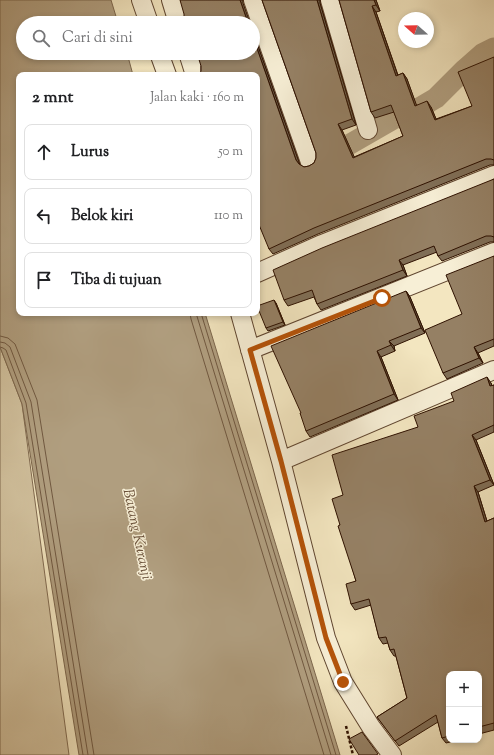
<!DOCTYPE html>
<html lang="id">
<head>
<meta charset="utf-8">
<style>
	body { margin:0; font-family:"Sorts Mill Goudy",serif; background:#f6f6f6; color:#202124 }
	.controls { position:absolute; right:12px; bottom:12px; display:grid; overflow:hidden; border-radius:8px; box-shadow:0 2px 6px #0003 }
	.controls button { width:36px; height:36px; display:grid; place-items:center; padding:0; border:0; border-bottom:1px solid #e0e0e0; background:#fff; color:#202124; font:20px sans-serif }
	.compass { position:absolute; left:398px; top:12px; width:36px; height:36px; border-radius:50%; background:#fff; box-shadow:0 2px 6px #0003; rotate:290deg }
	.stop { position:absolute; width:12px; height:12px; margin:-9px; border:3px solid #b45309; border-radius:50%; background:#fff }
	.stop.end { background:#b45309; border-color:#fff; box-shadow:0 1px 4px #0008 }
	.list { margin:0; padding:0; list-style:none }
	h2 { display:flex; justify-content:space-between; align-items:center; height:52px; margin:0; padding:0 16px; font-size:17px }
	h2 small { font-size:13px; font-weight:400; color:#757577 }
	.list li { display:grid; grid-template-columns:26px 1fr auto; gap:12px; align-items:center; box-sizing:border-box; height:56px; margin:0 8px 8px; padding:0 8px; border:1px solid #e0e0e0; border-radius:8px }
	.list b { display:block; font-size:15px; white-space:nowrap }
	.list em { font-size:13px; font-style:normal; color:#757577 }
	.icon { flex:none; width:22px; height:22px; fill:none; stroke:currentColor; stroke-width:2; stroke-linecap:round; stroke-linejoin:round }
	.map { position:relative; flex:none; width:494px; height:755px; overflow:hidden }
	.search { position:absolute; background:#fff; box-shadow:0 2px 6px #0003; left:16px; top:16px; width:244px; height:44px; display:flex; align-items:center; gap:10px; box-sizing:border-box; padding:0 14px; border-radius:22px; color:#757577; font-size:15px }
	.panel { position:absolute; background:#fff; box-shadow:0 2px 6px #0003; left:16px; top:72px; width:244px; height:244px; border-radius:8px }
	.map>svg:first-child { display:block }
</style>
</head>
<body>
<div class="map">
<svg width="494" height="755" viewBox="0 0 494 755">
	<rect width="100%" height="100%" fill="#f3e6c0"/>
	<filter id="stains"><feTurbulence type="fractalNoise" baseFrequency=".005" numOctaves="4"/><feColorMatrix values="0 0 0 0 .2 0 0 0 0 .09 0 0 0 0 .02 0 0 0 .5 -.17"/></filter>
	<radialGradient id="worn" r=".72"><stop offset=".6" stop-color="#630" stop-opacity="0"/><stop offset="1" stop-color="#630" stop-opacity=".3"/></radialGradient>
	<path fill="#d2c29f" stroke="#806a50" d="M0 347 22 404 69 755H0Z"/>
	<path fill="#b09e7f" stroke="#7c664c" d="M0 0H111L118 23H23V53H127L133 75H19V313H205L340 755H79L22 404 0 347Z"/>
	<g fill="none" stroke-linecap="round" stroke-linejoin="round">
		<path stroke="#705840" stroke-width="1" d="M190 313 191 319 324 755
			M196 313 331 755
			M201 313 336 755
			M0 336 8 338 15 344 37 400 94 755
			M0 342 5 343 10 347 31 402 88 755
			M0 347 3 348 6 350 26 403 83 755"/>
		<path stroke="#b09e7f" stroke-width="21" d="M324 159 404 113 419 108 436 98 465 69 482 54 494 48"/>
		<g stroke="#604630" stroke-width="20">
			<path id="street" d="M141 0 149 23
				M171 0 178 23
				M253 0 310 162
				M330 0 368 130
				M159 53 167 75
				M188 53 195 75
				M257 273 322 244 494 175
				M240 313 281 461 326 638 343 682 371 727 392 755
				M250 350 494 252
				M281 461 494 370"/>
		</g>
		<path stroke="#2f1100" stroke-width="2.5" stroke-dasharray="3 2" stroke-linecap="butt" d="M346 726 353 755"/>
		<use href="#street" stroke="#f7efd6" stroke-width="18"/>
	</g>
	<path fill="#806e56" stroke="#2f1100" d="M262 0H320V3L356 125 342 130 354 157 403 136 394 112 375 118 371 112 339 0H376L380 11 376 12 398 75 403 73 407 79 416 105 431 107 436 119 472 106 494 57V165H490L318 234 273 254 269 249 257 75 201 71V66L253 53V32L300 165 304 167 309 166 314 163 316 158V153Z
		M494 179V242H490L442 261 438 256 437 252 403 265 407 276 321 310 317 304 314 297 288 306 284 300Z
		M494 256V346L478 353 483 363 447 379 443 373 462 314Z
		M406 291 410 297 425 333 394 346 395 351 381 357 398 400 310 437 306 431Z
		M276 303 285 325 268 331 266 328Z
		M491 383 492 386 494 385V432L476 440 494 485 478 492 487 521 494 518V730L479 734V674H449V740H458L446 743 442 738 438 722 399 746 377 717 407 698 396 656H394L390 650 388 643 383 644 379 638 371 605 355 610 351 604 356 581 340 525 343 495 418 427 454 401Z"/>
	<path fill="#685a46" stroke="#2f1100" d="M240 0H243V3L250 23H248Z
		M317 0H320V3L356 125 352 119Z
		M374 0H376L380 11 376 5Z
		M372 6 376 12 400 82 396 76Z
		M253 32 300 165 296 160 253 37Z
		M403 73 407 79 419 112 415 106Z
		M427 101 431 107 439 126 435 120Z
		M338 124 342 130 357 163 353 158Z
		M399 260 403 265 407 276 403 270Z
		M406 291 410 297 425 333 421 328Z
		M274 300 276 303 285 325 283 322Z
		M389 341 394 346 395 351 391 345Z
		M474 347 478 353 483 363 479 358Z
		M377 351 381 357 398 400 394 394Z
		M487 377 491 383 494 391 490 386Z
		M472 435 476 440 494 485 490 480Z
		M474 486 478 492 489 528 485 522Z"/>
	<path fill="#958064" stroke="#2f1100" d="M180 0H240L248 23H181L184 20V14Z
		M262 0H317L352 119 338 124 353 158 403 136 391 105 371 112 339 0H374L376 5 372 6 396 76 403 73 415 106 427 101 435 120 472 106 458 72 494 57V160L491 159H486L314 228 269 249 257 220V75H199L201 71V66L197 53H253V37L296 160 299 164 304 167 309 166 314 163 316 158V153Z
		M494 179V237L491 236H486L438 256 434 246 399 260 403 270 317 304 312 290 284 300 273 270 322 248Z
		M494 256V339L474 347 479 358 443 373 425 330 462 314 446 275Z
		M406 291 421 328 389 341 391 345 377 351 394 394 306 431 300 413H301L271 346Z
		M274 300 283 322 266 328 257 306Z
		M487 377 490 386 494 385V425L472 435 490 480 474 486 485 522 494 518V723L479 727V674H449V736L442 738 436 715 395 741 377 717 407 698 394 649 390 650 386 637 379 638 369 599 351 604 346 584 356 581 338 526 340 525 332 499 343 495 332 455 418 427 414 416 454 401 451 393Z
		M362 732 378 754 376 755H359L349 739Z"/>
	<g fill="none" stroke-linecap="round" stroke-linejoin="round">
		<path stroke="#b45309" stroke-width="5" d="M343 682 326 638 281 461 250 350 382 298"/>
	</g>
	<g text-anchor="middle" stroke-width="3" stroke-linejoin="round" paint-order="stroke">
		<g font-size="15" font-style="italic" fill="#695039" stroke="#f7efd6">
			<text transform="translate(138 534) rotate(78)" y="5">Batang Kuranji</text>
		</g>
	</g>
	<rect width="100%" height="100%" filter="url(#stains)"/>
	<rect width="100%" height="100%" fill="url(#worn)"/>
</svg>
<div class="controls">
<button>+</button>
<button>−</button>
</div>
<svg class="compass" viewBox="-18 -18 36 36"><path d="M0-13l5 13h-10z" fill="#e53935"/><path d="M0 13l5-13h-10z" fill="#757577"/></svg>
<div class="stop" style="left:382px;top:298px"></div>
<div class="stop end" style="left:343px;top:682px"></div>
<div class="search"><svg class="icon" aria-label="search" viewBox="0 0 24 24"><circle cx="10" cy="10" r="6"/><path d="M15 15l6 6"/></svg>Cari di sini</div>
<section class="panel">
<h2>2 mnt<small>Jalan kaki · 160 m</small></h2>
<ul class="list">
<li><svg class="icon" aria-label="ahead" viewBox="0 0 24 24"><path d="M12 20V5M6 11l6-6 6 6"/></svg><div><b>Lurus</b></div><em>50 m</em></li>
<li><svg class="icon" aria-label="left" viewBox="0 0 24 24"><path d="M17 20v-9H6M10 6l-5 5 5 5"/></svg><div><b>Belok kiri</b></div><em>110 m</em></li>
<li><svg class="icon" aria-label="arrive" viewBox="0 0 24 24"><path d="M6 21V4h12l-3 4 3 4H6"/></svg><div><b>Tiba di tujuan</b></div></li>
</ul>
</section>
</div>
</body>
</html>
